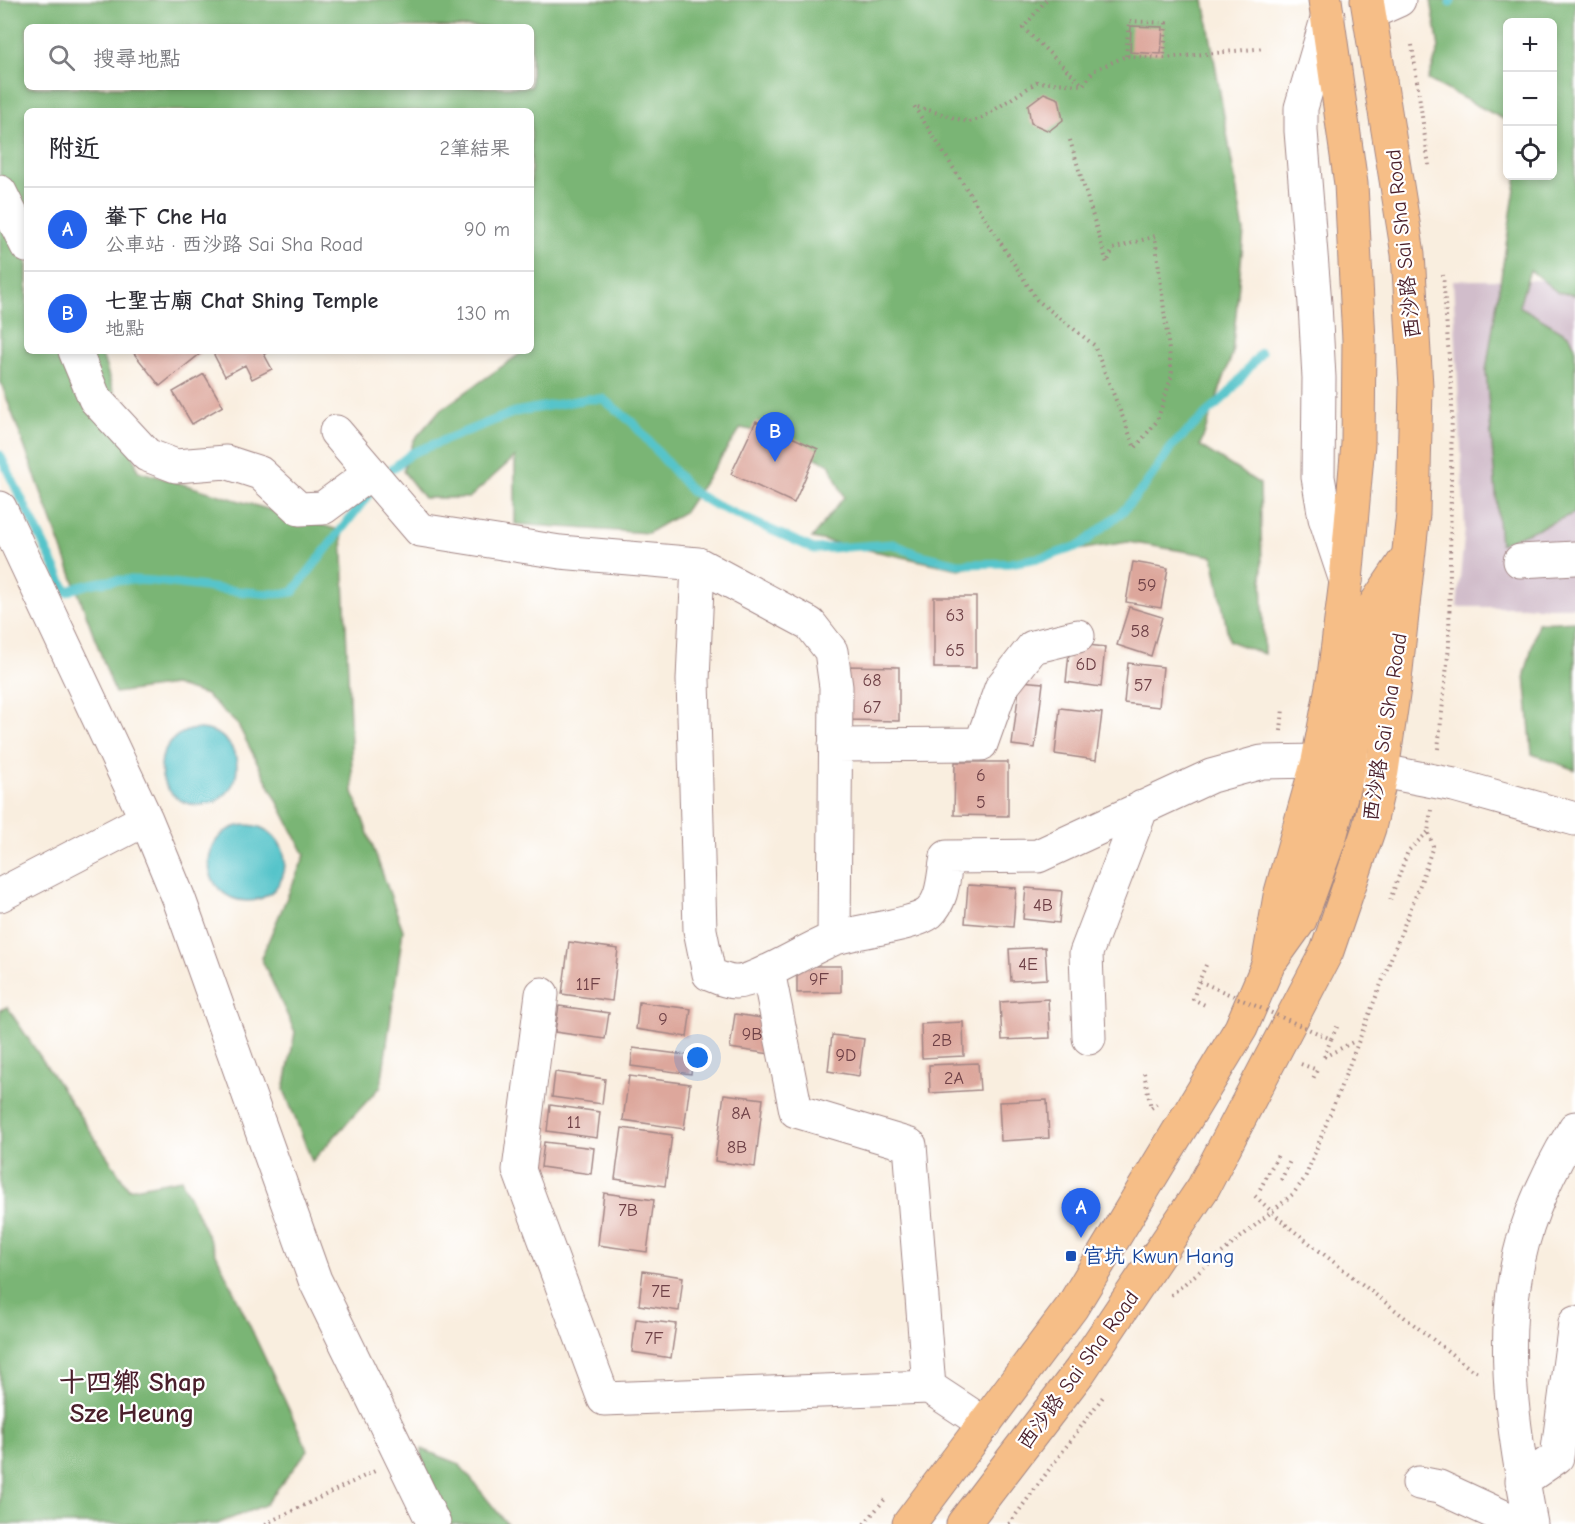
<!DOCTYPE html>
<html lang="zh-TW">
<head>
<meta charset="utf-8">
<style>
	body { margin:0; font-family:"Comic Neue","LXGW WenKai TC",sans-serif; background:#f2f2f3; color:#2b2b33 }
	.controls { position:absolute; right:18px; top:18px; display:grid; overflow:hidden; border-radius:9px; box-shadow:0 3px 9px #0003 }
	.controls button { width:54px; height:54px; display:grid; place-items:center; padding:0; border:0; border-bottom:2px solid #e1e1e2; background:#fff; color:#2b2b33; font:30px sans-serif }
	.you { position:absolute; left:698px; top:1058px; width:21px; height:21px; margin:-15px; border:4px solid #fff; border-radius:50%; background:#1a73e8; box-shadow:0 0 0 9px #1a73e833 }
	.badge { display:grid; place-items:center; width:39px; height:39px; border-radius:50%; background:#2563eb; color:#fff; font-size:20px; font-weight:700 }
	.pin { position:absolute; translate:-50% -50px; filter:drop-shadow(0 2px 3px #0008) }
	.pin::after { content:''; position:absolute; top:32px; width:21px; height:18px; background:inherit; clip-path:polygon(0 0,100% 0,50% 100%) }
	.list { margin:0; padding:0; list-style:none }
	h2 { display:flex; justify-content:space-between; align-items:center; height:78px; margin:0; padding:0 24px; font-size:26px }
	h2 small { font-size:20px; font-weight:400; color:#7c7c81 }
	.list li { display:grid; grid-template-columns:39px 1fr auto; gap:18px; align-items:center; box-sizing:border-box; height:84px; padding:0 24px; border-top:2px solid #e1e1e2 }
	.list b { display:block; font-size:22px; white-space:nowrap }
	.list p { margin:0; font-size:20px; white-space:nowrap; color:#7c7c81 }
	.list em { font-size:20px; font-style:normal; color:#7c7c81 }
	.icon { flex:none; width:33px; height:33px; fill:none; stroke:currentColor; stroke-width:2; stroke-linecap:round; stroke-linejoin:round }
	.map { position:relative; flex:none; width:1575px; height:1524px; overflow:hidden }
	.search { position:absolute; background:#fff; box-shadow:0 3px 9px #0003; left:24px; top:24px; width:510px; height:66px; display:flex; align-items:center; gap:15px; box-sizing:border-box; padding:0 21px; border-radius:9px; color:#7c7c81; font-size:22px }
	.panel { position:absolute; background:#fff; box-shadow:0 3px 9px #0003; left:24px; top:108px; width:510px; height:246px; border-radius:9px }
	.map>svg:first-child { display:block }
</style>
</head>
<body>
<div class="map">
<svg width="1575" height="1524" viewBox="0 0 1575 1524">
	<rect width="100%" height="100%" fill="#fff"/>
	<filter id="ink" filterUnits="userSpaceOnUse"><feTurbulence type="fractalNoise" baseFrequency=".0167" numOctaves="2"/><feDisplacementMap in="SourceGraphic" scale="12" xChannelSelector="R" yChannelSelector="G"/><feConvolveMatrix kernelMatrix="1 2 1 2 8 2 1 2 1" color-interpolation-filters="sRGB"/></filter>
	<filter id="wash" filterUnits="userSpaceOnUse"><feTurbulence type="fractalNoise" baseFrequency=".008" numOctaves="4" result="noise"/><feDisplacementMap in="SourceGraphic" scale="24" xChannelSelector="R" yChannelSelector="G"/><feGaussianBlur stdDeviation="1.35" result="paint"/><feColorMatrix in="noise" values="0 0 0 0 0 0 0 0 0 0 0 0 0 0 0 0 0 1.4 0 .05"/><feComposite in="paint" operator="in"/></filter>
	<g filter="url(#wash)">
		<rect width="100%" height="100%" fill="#f9eedf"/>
		<path fill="#d1bdcb" d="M1453 280H1575V607H1457L1465 529Z"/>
		<path fill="#7ab574" stroke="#626a50" stroke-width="1.5" fill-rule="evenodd" d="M0 0H1204L1244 232 1232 355 1200 446 1260 484 1264 654 1229 641 1213 556 1128 542 959 569 812 538 844 497 829 464 761 432 741 428 684 512 648 533 515 524V457L469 498H424L403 471 414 440 439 411 524 351H531V111H27V351H101L138 471 342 531 353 792 403 930 381 1086 312 1161 284 1090 295 1032 261 958 305 855 238 725 206 695 174 685 115 693 0 380ZM27 27H531V87H27Z
			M1431 0H1575V295L1557 292 1530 270 1519 306 1570 336 1575 347V513L1500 544 1486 371 1517 176H1552V22H1508L1507 121 1428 80 1439 48Z
			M1575 621V770L1532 754 1525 674 1538 623Z
			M7 1007 129 1189 181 1179 308 1450 265 1505 217 1524H0V1010Z
			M422 1449 459 1464 507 1524H442L420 1480Z"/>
		<path fill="#56c4ca" stroke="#50727a" stroke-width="1.5" d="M161 767a38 38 0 1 1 76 0a38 38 0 1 1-76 0Z
			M209 863a38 38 0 1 1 76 0a38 38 0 1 1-76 0Z"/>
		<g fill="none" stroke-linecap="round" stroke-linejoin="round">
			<path stroke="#56c4ca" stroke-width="9" d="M1450 3 1451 0
				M0 455 67 592C117 567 192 588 246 592 262 593 277 596 293 592L369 494
				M392 469 412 453 515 412 587 399H603L633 423 691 491 715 505 814 549 893 544 916 554 958 564 1010 563 1049 556 1081 545 1122 512 1144 487 1172 446 1229 393 1261 353"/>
		</g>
		<g id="blocks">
			<path fill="#dda79c" d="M1131 26 1163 27 1161 54 1130 52Z
				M1044 93 1059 99 1063 120 1049 131 1031 123 1028 105Z
				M132 351H200L201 353 160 386Z
				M212 351H271L264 354 272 369 252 379 245 365 225 376Z
				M204 374 223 406 192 424 173 392Z
				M756 421 818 449 794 503 731 474Z
				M1133 562 1168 568 1161 608 1126 602Z
				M934 597H976V668H934Z
				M1129 607 1162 617 1151 656 1117 645Z
				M1070 643 1105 647 1101 687 1066 682Z
				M1128 663 1163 667 1159 707 1124 703Z
				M846 666 899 667V721L846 720Z
				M1020 681 1043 683 1035 748 1012 745Z
				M1060 708 1102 713 1096 760 1055 754Z
				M955 762H1008V816L954 815Z
				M968 885 1016 888 1013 927 965 923Z
				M1026 888 1062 891 1059 923 1023 919Z
				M569 942 618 949 612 1001 562 994Z
				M1045 947 1047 979 1011 981 1009 949Z
				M797 966H841V992L797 993Z
				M1048 999 1050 1038 1002 1040 1000 1002Z
				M639 1002 691 1009 687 1037 636 1029Z
				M559 1006 609 1013 605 1039 555 1032Z
				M735 1014 774 1020 770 1054 730 1048Z
				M963 1022 964 1056 922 1058 921 1024Z
				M832 1035 864 1039 859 1076 828 1071Z
				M633 1048 693 1056 691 1074 631 1066Z
				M978 1063 980 1090 930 1093 929 1065Z
				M555 1072 605 1079 602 1104 552 1097Z
				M629 1076 690 1084 684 1129 623 1120Z
				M724 1094 763 1099 755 1167 715 1161Z
				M1047 1100 1049 1138 1001 1141 999 1102Z
				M550 1105 600 1112 597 1138 547 1131Z
				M622 1128 672 1135 665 1186 615 1179Z
				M544 1142 594 1148 591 1174 541 1167Z
				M604 1193 654 1200 647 1252 598 1245Z
				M643 1271 683 1277 679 1311 639 1305Z
				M636 1319 676 1324 671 1358 632 1352Z"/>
		</g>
	</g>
	<g filter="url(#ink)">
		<use href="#blocks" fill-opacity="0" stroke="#a28685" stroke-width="1.5"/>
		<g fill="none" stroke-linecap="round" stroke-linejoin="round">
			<g stroke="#a28685" stroke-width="35">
				<path id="minor" d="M1370 13 1399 0
					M1328 16 1301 108V131L1315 304 1319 378 1318 477 1325 518 1346 581
					M0 192 27 246
					M75 351 95 399 147 455 176 466 226 462 260 473 299 509 323 508 369 474
					M336 432 420 530 560 552 698 564 810 624 831 651 836 687 834 938
					M0 508 146 819 179 899 315 1280 434 1524
					M1520 561 1575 558
					M698 564 693 680 700 930 709 974C716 977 727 982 735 982 756 983 811 946 836 938 859 930 913 926 929 913 944 899 943 876 947 857L1038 856 1211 776 1262 762 1318 761 1382 771 1454 785 1575 819
					M835 745 981 744 1001 688 1033 647 1078 636
					M0 895 146 819
					M542 994 519 1170 604 1399 929 1387 910 1145 796 1111 768 971
					M1089 1038 1086 953 1142 807
					M929 1387 985 1424
					M1522 1481 1557 1457 1575 1323
					M1419 1483 1439 1487 1519 1524
					M1531 1524C1516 1446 1501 1359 1515 1279 1523 1226 1547 1173 1575 1128"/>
			</g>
			<g stroke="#a28685" stroke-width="35">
				<path id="major" d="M1272 959 1300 920 1330 837 1349 766 1375 605 1406 559
					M909 1524 1072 1307 1241 1028 1268 965 1280 896 1318 761 1334 676 1346 581 1358 444 1359 340 1351 184 1325 0
					M963 1524 1080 1371 1203 1188 1327 951 1369 828 1382 771 1394 688 1413 514 1416 386 1408 254 1367 0"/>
			</g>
			<path stroke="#a28685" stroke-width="4" stroke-dasharray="1.5 4.5" stroke-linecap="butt" d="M1046 0 1023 28 1083 85
				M1412 45 1429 166
				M1126 56 1129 21 1166 23 1164 58
				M1070 140 1107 263 1113 249 1155 236 1172 375 1157 421 1135 448 1094 345 1037 300 914 106 969 122 982 118 1037 82 1083 85 1093 71 1126 56 1164 58 1265 48
				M1281 731 1283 708
				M1438 749 1449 646 1452 399 1443 275
				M1390 900 1408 851 1428 832
				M1199 981 1193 999 1205 1005
				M1324 1057 1355 1041
				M1324 1057 1331 1039
				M1301 1064 1317 1070 1312 1081
				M1144 1073 1151 1108 1157 1104
				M1281 1180 1290 1161
				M1260 1189 1278 1155
				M1255 1196 1285 1224 1472 1370 1479 1372
				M1171 1295 1293 1194 1305 1178 1421 882 1433 846 1428 832 1431 810
				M265 1524 375 1471
				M864 1524 885 1499
				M1009 1524 1105 1394"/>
			<use href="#minor" stroke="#fff" stroke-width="33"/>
			<use href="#major" stroke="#f6be87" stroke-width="33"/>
			<path stroke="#a28685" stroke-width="4" stroke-dasharray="1.5 4.5" stroke-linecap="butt" d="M1206 965 1199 981 1331 1039 1338 1025"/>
		</g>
	</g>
	<rect fill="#1a4fb4" stroke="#fff" stroke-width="2" x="1065" y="1250" width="12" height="12" rx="3"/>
	<g text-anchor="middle" stroke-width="4.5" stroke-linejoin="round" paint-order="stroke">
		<g font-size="18" fill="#6f4147">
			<text x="1147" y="591">59</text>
			<text x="955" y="621">63</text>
			<text x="1140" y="637">58</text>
			<text x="955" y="656">65</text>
			<text x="1086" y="670">6D</text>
			<text x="872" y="686">68</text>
			<text x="1143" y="691">57</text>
			<text x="872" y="713">67</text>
			<text x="981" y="781">6</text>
			<text x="981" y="808">5</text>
			<text x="1043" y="911">4B</text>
			<text x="1028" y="970">4E</text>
			<text x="819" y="985">9F</text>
			<text x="588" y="990">11F</text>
			<text x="663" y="1025">9</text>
			<text x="752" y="1040">9B</text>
			<text x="942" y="1046">2B</text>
			<text x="846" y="1061">9D</text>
			<text x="954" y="1084">2A</text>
			<text x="741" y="1119">8A</text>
			<text x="574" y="1128">11</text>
			<text x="737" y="1153">8B</text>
			<text x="628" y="1216">7B</text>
			<text x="661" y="1297">7E</text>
			<text x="654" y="1344">7F</text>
		</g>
		<g font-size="21" fill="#4a1f2b" stroke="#fff">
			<text transform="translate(1403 244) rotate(-96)" y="7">西沙路 Sai Sha Road</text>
			<text transform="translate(1385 727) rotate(-81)" y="7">西沙路 Sai Sha Road</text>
			<text transform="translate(1078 1370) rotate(-54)" y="7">西沙路 Sai Sha Road</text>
		</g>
		<g font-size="21" fill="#164399" stroke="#fff" text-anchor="start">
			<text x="1083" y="1263">官坑 Kwun Hang</text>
		</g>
		<g font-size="27" font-weight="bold" fill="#4a1f2b" stroke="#fff">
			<text x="132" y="1391">十四鄉 Shap<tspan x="132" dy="31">Sze Heung</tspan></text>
		</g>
	</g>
</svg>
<div class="controls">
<button>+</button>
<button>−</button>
<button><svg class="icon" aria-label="locate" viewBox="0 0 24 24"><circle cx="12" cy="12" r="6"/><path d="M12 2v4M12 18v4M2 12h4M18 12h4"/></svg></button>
</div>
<div class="you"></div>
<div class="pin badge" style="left:1081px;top:1238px">A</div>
<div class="pin badge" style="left:775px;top:462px">B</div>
<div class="search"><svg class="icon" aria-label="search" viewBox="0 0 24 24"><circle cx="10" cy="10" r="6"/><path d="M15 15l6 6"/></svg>搜尋地點</div>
<section class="panel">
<h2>附近<small>2筆結果</small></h2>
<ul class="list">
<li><span class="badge">A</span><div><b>輋下 Che Ha</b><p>公車站 · 西沙路 Sai Sha Road</p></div><em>90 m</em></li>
<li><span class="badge">B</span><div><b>七聖古廟 Chat Shing Temple</b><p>地點</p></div><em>130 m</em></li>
</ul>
</section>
</div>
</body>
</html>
